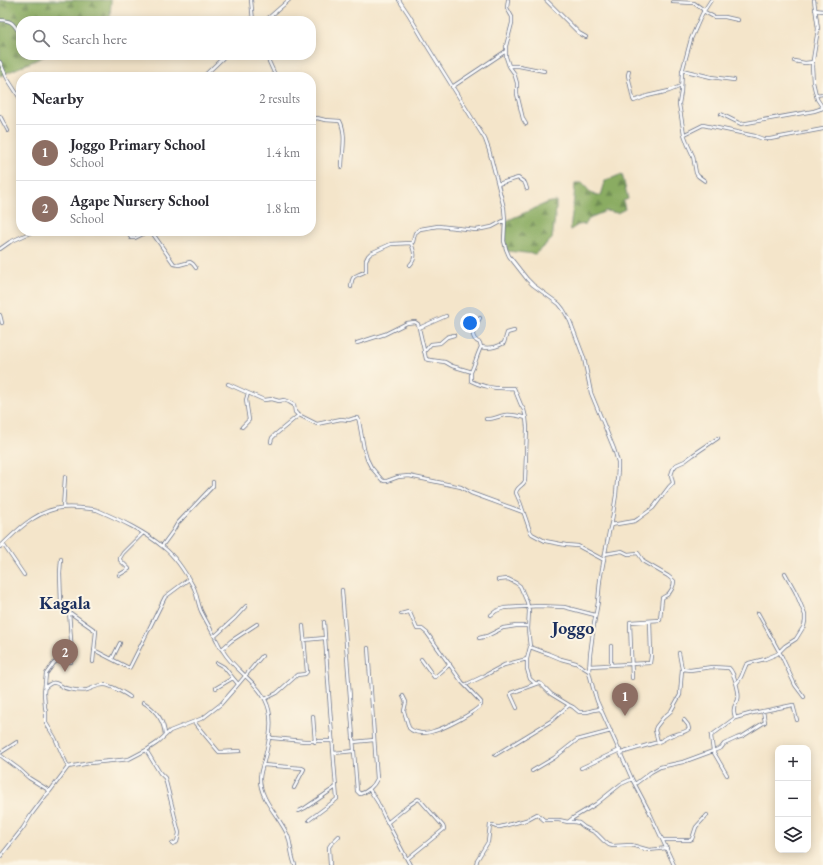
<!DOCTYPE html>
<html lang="en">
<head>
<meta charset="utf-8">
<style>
	body { margin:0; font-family:"EB Garamond",serif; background:#f7f7f7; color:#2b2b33 }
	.controls { position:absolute; right:12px; bottom:12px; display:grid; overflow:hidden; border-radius:8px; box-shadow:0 2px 10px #0003 }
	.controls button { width:36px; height:36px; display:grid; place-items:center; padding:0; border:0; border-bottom:1px solid #e1e1e2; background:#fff; color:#2b2b33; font:20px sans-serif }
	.you { position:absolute; left:470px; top:323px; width:14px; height:14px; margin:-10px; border:3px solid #fff; border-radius:50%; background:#1a73e8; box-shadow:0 0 0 6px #1a73e833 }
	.badge { display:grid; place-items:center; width:26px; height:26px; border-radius:50%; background:#db2777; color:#fff; font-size:13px; font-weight:700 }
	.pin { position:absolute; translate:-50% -33px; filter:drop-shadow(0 1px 2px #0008) }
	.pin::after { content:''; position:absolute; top:21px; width:14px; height:12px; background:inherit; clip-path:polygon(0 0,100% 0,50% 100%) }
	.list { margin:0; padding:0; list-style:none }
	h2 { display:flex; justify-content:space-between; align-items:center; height:52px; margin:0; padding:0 16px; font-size:17px }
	h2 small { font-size:13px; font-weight:400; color:#7c7c81 }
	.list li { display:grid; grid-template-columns:26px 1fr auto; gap:12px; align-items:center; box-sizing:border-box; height:56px; padding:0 16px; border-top:1px solid #e1e1e2 }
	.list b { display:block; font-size:15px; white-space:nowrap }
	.list p { margin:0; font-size:13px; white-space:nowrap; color:#7c7c81 }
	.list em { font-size:13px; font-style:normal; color:#7c7c81 }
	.icon { flex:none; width:22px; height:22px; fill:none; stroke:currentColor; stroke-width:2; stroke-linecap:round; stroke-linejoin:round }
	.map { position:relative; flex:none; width:823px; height:865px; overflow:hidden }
	.search { position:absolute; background:#fff; box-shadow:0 2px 10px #0003; left:16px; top:16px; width:300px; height:44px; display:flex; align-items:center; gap:10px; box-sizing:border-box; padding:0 14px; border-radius:16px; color:#7c7c81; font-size:15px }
	.panel { position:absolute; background:#fff; box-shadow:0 2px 10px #0003; left:16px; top:72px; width:300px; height:164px; border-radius:16px }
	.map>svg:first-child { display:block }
</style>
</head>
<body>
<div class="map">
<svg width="823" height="865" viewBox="0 0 823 865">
	<defs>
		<pattern id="forest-firs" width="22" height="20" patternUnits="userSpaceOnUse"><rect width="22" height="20" fill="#8aac62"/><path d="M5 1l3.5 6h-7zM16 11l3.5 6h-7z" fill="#708c54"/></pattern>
	</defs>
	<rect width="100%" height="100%" fill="#fcf5e5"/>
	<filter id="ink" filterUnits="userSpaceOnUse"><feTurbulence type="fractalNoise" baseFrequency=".025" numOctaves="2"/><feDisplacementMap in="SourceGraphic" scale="8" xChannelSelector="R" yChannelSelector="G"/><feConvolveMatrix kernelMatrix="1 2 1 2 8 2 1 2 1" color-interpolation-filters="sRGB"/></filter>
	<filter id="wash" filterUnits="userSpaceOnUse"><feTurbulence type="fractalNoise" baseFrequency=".012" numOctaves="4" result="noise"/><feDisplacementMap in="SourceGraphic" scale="16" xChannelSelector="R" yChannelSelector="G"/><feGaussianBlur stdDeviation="0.9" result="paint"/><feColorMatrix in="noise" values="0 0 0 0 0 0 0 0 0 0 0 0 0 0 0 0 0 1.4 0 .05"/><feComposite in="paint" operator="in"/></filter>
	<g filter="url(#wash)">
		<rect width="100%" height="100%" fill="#f4e5ca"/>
		<path fill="url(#forest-firs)" stroke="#526e60" d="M0 0H111L110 21H21V55H47L0 76Z
			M622 174 628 199 623 201 625 209 617 213 606 211 589 218 586 224 578 225 570 230 574 198 575 183H582L592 194 601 196 605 181Z
			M556 201V210L552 239 535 254 507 251 505 240 506 221 547 203Z"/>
	</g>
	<g filter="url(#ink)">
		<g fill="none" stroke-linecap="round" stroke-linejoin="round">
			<g stroke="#676f84" stroke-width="4">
				<path id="minor" d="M251 0 253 21
					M399 0 409 15 429 49 485 139 489 150 504 208 505 220 504 241 506 249 509 256 527 279 533 285 559 304 563 309 570 321 584 358 591 393 614 449 618 462V468L616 495 612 520 609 532 600 580 598 602 594 624 590 655 589 672 593 688 597 701 632 779 649 811 674 865
					M508 0 507 8 512 17V23L506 46V57L509 66 514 73 517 83V94L523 119 526 124
					M546 0 579 33 586 37
					M814 0 818 29 812 66 813 82 817 99 823 108
					M673 2 694 3 704 10
					M815 10 823 11
					M703 11 714 17H725L738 20
					M0 20C15 21 13 25 21 35
					M265 21 289 0
					M266 55 276 77
					M794 61 805 63 813 62
					M0 62 7 78 16 92 21 100
					M509 66H519L544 71
					M682 70 711 77 734 80
					M629 71 628 75 633 99 634 101 647 96 669 91 681 86
					M203 77 226 55
					M452 87 506 51
					M816 95 823 94
					M721 114 741 124 814 111 823 108
					M0 116 8 131
					M311 120 317 118 325 120 340 121C347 135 342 152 342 167
					M685 134 703 125 755 136 763 139H770L823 129
					M705 181 698 176 696 173 693 156 688 145 684 134 679 104 681 92 682 72 691 39 702 14 711 0
					M498 184 518 178 525 183 527 189
					M127 231 131 238H135L149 231
					M151 231 174 264 179 265 190 262 193 264 196 268
					M0 249 10 242 34 231
					M410 265C417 258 414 251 411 243
					M351 287C352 273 356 277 366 271V260L368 256 371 253 391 244 411 243 413 242 415 233 420 229 438 226 476 230 492 227 505 220
					M0 315 2 323
					M419 328 446 316
					M357 343 385 334 407 323 415 322 418 324 419 328 426 359 430 360 445 362 452 366 469 371 471 372V381C484 388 500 389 514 388L521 405 524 410 526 418 527 428 525 481C523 486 516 487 516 493L520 502 530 531 532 534 545 541 566 545 578 546 604 560
					M481 347C489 349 497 347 504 343L507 333 514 331
					M424 352 431 344 440 343 447 337 454 335
					M471 372C475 364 477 355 481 347L480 343C467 337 475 326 480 318
					M228 384 248 393 264 400 272 399 279 401 284 400 289 402 294 405 295 412 297 414 317 424 341 419 349 420 355 418H358L359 421 364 449 367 459 371 467 382 480 384 481H387L398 477 409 476 461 487 471 493 523 512
					M486 419C493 420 498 416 505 415 512 414 519 416 526 418
					M242 427 249 420 246 400 248 393
					M271 442 272 438 276 434 299 415
					M63 508 65 477
					M611 525 635 521 638 519 653 508 669 487 673 483 671 475 673 469 676 465 685 461 693 455 718 438
					M3 544 24 575
					M162 546 173 531 177 524 213 486V482
					M0 547C15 532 33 514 55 509 67 506 80 508 92 509L97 510C120 520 144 531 163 547 175 556 187 575 194 588 197 595 198 604 201 611 206 621 212 631 217 641 219 644 220 648 223 651 236 673 263 684 269 710 273 726 268 745 264 761 262 767 260 773 260 779 260 800 280 817 288 836 291 845 291 855 295 865
					M605 554 622 551 628 554 638 553 644 562 668 576 674 581C674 586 671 592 667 595 665 596 663 597 662 598L660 620 630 622 632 678
					M119 575 129 569 120 560V558L123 553 143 533
					M498 580 508 579 516 583 520 586 527 602 529 611 528 629 530 647 527 659V669L530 679 536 684
					M342 590 357 791 360 794C367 792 374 786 377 779L368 648
					M69 612 96 631 93 662
					M758 613 781 655 795 685 804 697
					M401 614 408 612 410 613 417 629H422L427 633 462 682 481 702V705C474 713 445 728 434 731 426 734 415 734 409 728L404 711 406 702 403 696
					M491 615 496 611 504 608 539 606 564 607 595 615
					M215 636 235 618 246 606
					M479 638 487 636 503 628 516 626H528
					M304 640 325 638
					M611 646V665
					M530 647 549 654 561 659 576 663 589 671
					M222 649 231 641 257 624
					M94 650 129 668 130 667 165 597 189 579
					M112 659 120 643
					M421 659 434 677H435L450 664
					M217 663 224 667 233 678
					M589 666 650 663 651 656 650 621
					M737 683 741 677 746 665 749 663 765 659 777 654 785 646 796 639 804 626 805 621V615L801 605 796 593 785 573
					M465 685 484 676 504 665 527 659
					M45 688C56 676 59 688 69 689 74 690 83 691 87 690 94 688 98 684 105 685 110 685 126 694 130 697
					M216 688 233 678 238 684
					M265 699 277 693 297 675 305 674 307 672 303 626
					M143 702C156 710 164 720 165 735
					M517 708 511 695V693L538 683 541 684 551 694 569 705 573 707 579 712H587L594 710 600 709
					M313 716 315 742
					M735 718 753 713 793 705 797 720
					M194 722 219 752 240 751
					M269 736 272 738 305 741H333
					M354 742 374 740
					M658 742C662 741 665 738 670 736 676 733 683 734 689 729L688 725 684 720
					M146 750 160 773 165 778 179 833 177 842 172 844
					M0 753 17 742
					M334 753 354 751
					M621 753 658 742 655 730 656 727 663 718 671 711 680 695 682 669 679 653
					M0 755 19 769 29 778 50 791
					M495 755 551 721 569 705
					M263 765 302 768 304 769 294 788
					M68 767 90 763 121 760 129 759 148 749 157 743 170 731 203 718 221 704 235 688 262 656
					M581 768 620 750
					M532 771 554 758 577 740 611 731
					M727 775 713 751 721 748 724 744 737 738 743 736 765 722 763 711
					M635 784 651 772 660 767 683 762 713 751 711 736 712 735 735 718C735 715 733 712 734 709 734 705 737 703 738 700 740 693 734 673 729 668L712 667 690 670 682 669
					M369 789 377 801 384 816 410 865
					M299 811 305 808 336 787
					M309 820 337 799C332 740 328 681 324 622
					M568 822H574L579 823 584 827 596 833 604 841 609 845 613 846 631 845 649 850 667 848
					M387 823 408 806 418 799 420 800 443 826 444 829 443 830 407 859
					M663 840H690L692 839 696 827 707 815
					M0 857 23 828 31 815 46 795 50 791 68 767 55 738 46 723V712L45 707 44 693 46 674 54 663 57 661 61 660 71 662 72 654 69 611 61 604 60 573 61 559
					M330 865 329 847 331 844 339 836
					M476 865 477 860 488 842 490 825H493L496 827H500L526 820 537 814 544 820H559L568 822 573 818 596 804 621 784 632 779"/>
			</g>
			<use href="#minor" stroke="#fff" stroke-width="2.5"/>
		</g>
	</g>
	<g text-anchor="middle" stroke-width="4" stroke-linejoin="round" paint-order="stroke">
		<g font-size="18" font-weight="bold" fill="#1b2f5e" stroke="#fcf5e5">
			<text x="65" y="609">Kagala</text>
			<text x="573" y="634">Joggo</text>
		</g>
	</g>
</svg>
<div class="controls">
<button>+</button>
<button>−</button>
<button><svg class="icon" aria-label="layers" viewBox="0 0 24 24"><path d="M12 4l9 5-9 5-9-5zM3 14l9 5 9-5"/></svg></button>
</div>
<div class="you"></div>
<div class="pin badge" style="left:625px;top:716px;background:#8d6e63">1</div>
<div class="pin badge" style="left:65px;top:672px;background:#8d6e63">2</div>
<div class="search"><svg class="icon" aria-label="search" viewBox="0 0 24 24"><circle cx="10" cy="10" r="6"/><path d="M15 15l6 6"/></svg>Search here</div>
<section class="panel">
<h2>Nearby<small>2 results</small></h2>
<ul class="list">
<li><span class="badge" style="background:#8d6e63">1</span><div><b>Joggo Primary School</b><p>School</p></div><em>1.4 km</em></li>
<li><span class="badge" style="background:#8d6e63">2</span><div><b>Agape Nursery School</b><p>School</p></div><em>1.8 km</em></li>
</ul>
</section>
</div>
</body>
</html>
